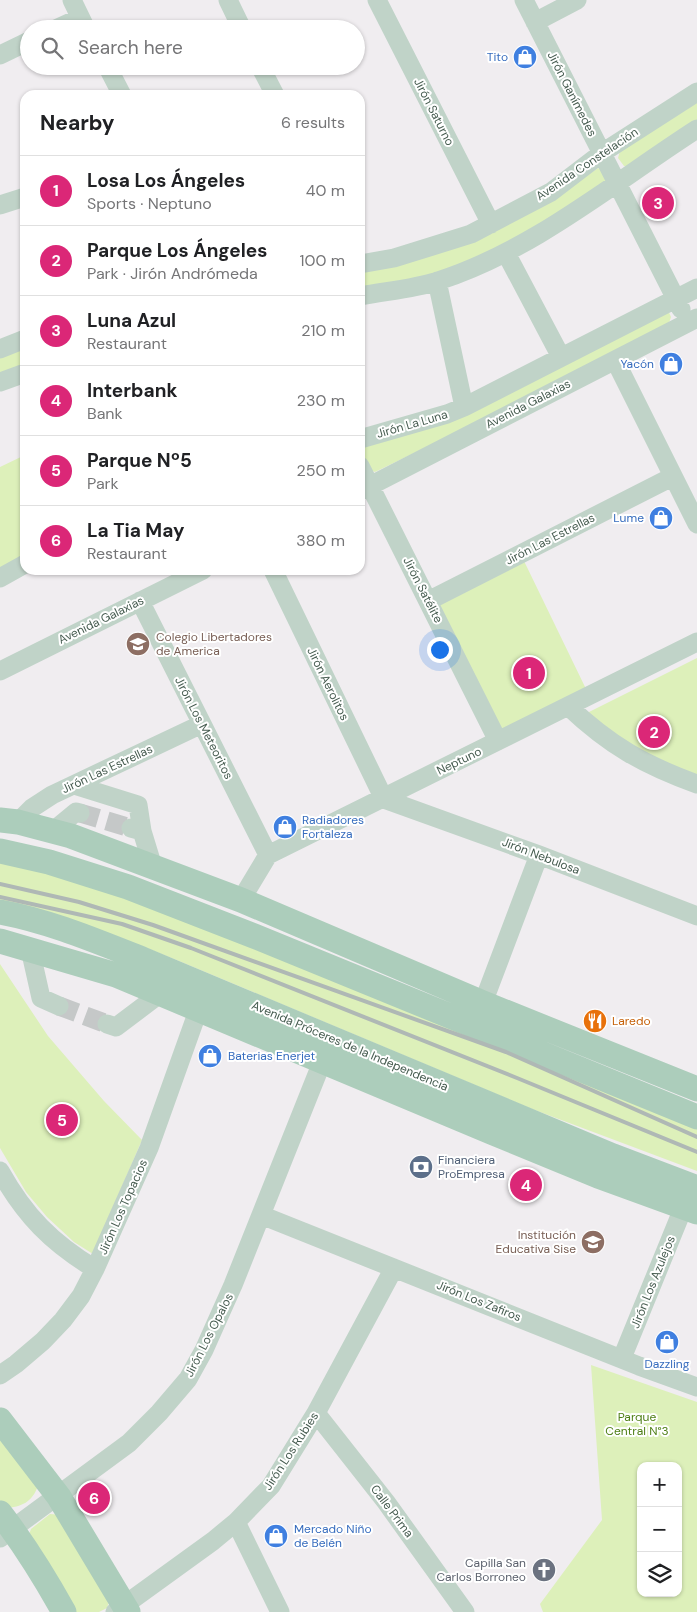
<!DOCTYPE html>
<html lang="en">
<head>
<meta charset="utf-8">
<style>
	body { margin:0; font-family:"DM Sans",sans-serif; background:#f6f6f6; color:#202124 }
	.controls { position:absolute; right:15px; bottom:15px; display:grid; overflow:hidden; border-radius:10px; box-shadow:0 1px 4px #0004 }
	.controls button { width:45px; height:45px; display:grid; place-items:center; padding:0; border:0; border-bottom:1px solid #e0e0e0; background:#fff; color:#202124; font:25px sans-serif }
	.you { position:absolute; left:439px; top:649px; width:18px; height:18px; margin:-12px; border:4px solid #fff; border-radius:50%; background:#1a73e8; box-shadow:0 0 0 8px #1a73e833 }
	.badge { display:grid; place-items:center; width:32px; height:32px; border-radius:50%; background:#db2777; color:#fff; font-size:16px; font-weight:700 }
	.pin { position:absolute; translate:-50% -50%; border:2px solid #fff; box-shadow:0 1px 5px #0006 }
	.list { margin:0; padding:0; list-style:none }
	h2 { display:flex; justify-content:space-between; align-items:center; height:65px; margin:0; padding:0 20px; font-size:21px }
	h2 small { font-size:16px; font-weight:400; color:#757577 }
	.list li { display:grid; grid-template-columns:32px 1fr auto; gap:15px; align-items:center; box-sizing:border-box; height:70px; padding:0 20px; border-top:1px solid #e0e0e0 }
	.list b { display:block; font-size:19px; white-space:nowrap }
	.list p { margin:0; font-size:16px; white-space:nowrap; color:#757577 }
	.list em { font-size:16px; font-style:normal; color:#757577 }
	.icon { flex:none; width:28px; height:28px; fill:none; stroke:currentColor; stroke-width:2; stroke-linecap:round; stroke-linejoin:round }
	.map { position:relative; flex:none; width:697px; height:1612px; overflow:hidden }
	.search { position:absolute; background:#fff; box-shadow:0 1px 4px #0004; left:20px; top:20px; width:345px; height:55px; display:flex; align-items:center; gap:12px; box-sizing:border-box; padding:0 18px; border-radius:28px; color:#757577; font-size:19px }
	.panel { position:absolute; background:#fff; box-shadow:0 1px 4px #0004; left:20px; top:90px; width:345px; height:485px; border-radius:15px }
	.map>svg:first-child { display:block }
</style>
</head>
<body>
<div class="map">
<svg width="697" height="1612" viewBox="0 0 697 1612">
	<rect width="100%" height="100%" fill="#f0edf0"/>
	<path fill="#ddf0ba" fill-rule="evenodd" d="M697 100V121L630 167 624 166 618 158 620 151Z
		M598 168 604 170 607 180 564 212 447 273 360 291V272L556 197Z
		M668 310 671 317 669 323 433 444 375 472 367 469 360 455V446Z
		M25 346V366L0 376V357Z
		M25 455V555L0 570V467Z
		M524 561 587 691 502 737 436 603Z
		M697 658V777L636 750 587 713Z
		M0 860 126 896 697 1126V1171L532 1109 179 961 114 935 0 902Z
		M0 964 48 1036 104 1101 142 1140 93 1254 74 1242 47 1217 26 1192 0 1148Z
		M591 1365 697 1402V1612H543L540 1604 602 1520ZM641 1466H678V1593H641Z
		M0 1435 38 1486C32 1502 22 1507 5 1508L0 1501Z
		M50 1514 62 1515 112 1593 107 1608 99 1612H73L27 1540 31 1529Z"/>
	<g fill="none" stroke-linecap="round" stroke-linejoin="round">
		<path stroke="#c5c8c8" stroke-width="19" stroke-dasharray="19 9" stroke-linecap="butt" d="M80 813 131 828
			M59 1006 107 1024"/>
		<path stroke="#c0d3c8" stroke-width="19" d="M72 0 86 29
			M228 0 242 29
			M377 0 491 224
			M524 0 681 309
			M535 22 577 0
			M56 29 80 18
			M0 55 29 41
			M107 66 122 95
			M260 66 275 95
			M0 205 25 197
			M506 253 561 357
			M360 264 394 258 471 234 551 192 602 153 697 92
			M437 281 464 407
			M360 296C386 291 414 289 438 281 534 250 613 183 697 129
			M0 349 25 339
			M615 360 697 524
			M0 382 25 373
			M360 439 447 414 464 407 697 288
			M360 466 498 741
			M360 491 697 318
			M273 570 384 799
			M0 578 25 564
			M140 601 268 855
			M428 601 672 477
			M0 671 203 570
			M568 706C609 745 644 765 697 784
			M74 785 138 805 142 831
			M384 799 539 855 697 916
			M18 822 32 808 52 795 202 724
			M131 828 142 831 153 867
			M53 831 76 812 80 813
			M241 900 268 855 697 642
			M30 949 41 998 59 1006
			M483 1003 539 855
			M107 1024 116 1027 161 993
			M0 1171C25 1216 52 1243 95 1269
			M261 1215 639 1366 697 1387
			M622 1358 684 1206
			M0 1375 16 1364 43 1341 63 1320 81 1296 95 1269 149 1148 199 1008
			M316 1413 386 1502 465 1612
			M236 1522 280 1612
			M0 1538 129 1443 159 1413 188 1379 204 1350 233 1285 322 1062
			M115 1612 213 1541 236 1522 271 1486 316 1413 394 1268"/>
		<path stroke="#accdbb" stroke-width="25" d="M0 820 18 822 71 836 241 900 483 1003 697 1089
			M0 851 49 862 128 887 254 936 697 1117
			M0 912C49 921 96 941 142 959L613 1156 697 1188
			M0 941 116 975 491 1132 598 1176 697 1212
			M0 1420 59 1497 128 1612
			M0 1513C24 1544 45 1578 64 1612"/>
		<path stroke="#afb8b5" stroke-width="4" d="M0 884 79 902 153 925 506 1052 697 1137
			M0 897 122 924 191 948 517 1078 697 1152"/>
	</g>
	<defs>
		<g id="shop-disc" transform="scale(1.25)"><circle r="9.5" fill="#3f7fe0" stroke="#fff"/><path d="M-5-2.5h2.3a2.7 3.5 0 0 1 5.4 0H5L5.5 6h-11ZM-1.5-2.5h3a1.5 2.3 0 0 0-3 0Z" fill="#fff"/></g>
		<g id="school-disc" transform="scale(1.25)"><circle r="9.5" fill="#8d6e63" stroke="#fff"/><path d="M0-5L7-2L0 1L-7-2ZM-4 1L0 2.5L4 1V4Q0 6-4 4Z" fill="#fff"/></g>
		<g id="restaurant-disc" transform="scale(1.25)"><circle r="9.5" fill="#e8710a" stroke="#fff"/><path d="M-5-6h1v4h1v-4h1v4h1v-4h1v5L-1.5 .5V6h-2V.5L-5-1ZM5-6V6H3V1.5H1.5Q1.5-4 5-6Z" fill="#fff"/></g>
		<g id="bank-disc" transform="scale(1.25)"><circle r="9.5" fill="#5c6f8a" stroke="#fff"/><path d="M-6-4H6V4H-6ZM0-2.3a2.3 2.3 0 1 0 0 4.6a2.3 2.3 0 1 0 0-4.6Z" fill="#fff"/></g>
		<g id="church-disc" transform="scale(1.25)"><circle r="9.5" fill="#6b7280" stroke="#fff"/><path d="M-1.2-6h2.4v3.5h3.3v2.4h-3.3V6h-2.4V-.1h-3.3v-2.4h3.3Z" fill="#fff"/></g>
	</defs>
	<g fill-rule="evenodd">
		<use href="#shop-disc" x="525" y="57"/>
		<use href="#shop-disc" x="671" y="364"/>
		<use href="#shop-disc" x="661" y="518"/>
		<use href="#school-disc" x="138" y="644"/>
		<use href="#shop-disc" x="285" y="827"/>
		<use href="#restaurant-disc" x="595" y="1021"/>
		<use href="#shop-disc" x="210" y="1056"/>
		<use href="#bank-disc" x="421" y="1167"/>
		<use href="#school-disc" x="593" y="1242"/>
		<use href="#shop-disc" x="667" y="1342"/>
		<use href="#shop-disc" x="276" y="1536"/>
		<use href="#church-disc" x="544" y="1570"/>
	</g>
	<g text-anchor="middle" stroke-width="4" stroke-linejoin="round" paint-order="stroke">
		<g font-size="12" fill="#366cbe" stroke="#fff" text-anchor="end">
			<text x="508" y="61">Tito</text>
			<text x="654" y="368">Yacón</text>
			<text x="644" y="522">Lume</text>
			<text x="302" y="824" text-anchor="start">Radiadores<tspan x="302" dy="14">Fortaleza</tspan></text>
			<text x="228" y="1060" text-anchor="start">Baterias Enerjet</text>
			<text x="667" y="1368" text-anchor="middle">Dazzling</text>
			<text x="294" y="1533" text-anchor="start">Mercado Niño<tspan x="294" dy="14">de Belén</tspan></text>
		</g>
		<g font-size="12" fill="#455b4f" stroke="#fff">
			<text transform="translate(572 94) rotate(63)" y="4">Jirón Ganímedes</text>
			<text transform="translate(434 112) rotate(63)" y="4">Jirón Saturno</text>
			<text transform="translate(587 164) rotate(-34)" y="4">Avenida Constelación</text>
			<text transform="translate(528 404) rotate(-27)" y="4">Avenida Galaxias</text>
			<text transform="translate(412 424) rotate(-16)" y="4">Jirón La Luna</text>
			<text transform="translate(550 539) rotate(-27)" y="4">Jirón Las Estrellas</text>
			<text transform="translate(423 590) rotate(63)" y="4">Jirón Satélite</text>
			<text transform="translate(101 620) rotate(-26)" y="4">Avenida Galaxias</text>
			<text transform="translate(328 684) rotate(64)" y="4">Jirón Aerolitos</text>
			<text transform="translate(204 728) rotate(63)" y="4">Jirón Los Meteoritos</text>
			<text transform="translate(459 761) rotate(-26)" y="4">Neptuno</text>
			<text transform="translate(107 769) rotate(-25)" y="4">Jirón Las Estrellas</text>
			<text transform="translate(541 856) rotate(21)" y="4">Jirón Nebulosa</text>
			<text transform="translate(350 1046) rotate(23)" y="4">Avenida Próceres de la Independencia</text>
			<text transform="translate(123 1207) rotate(-66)" y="4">Jirón Los Topacios</text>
			<text transform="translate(653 1282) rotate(-68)" y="4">Jirón Los Azulejos</text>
			<text transform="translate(479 1301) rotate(22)" y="4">Jirón Los Zafiros</text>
			<text transform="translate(209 1335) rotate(-63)" y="4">Jirón Los Opalos</text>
			<text transform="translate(291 1451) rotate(-57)" y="4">Jirón Los Rubies</text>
			<text transform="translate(392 1511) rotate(53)" y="4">Calle Prima</text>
		</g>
		<g font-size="12" fill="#785e54" stroke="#fff" text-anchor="start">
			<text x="156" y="641">Colegio Libertadores<tspan x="156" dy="14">de America</tspan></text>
			<text x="576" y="1239" text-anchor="end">Institución<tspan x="576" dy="14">Educativa Sise</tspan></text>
		</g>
		<g font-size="12" fill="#c56008" stroke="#fff" text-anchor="start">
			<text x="612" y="1025">Laredo</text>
		</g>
		<g font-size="12" fill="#4e5e75" stroke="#fff" text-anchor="start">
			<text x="438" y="1164">Financiera<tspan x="438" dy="14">ProEmpresa</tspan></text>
		</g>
		<g font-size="12" fill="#4d7e14" stroke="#fff">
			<text x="637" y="1421">Parque<tspan x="637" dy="14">Central N°3</tspan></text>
		</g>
		<g font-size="12" fill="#5b616d" stroke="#fff" text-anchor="end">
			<text x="526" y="1567">Capilla San<tspan x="526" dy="14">Carlos Borroneo</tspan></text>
		</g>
	</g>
</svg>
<div class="controls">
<button>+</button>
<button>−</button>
<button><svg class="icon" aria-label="layers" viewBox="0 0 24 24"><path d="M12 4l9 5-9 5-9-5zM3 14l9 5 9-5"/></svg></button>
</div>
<div class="you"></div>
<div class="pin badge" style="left:529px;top:673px">1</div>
<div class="pin badge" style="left:654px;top:732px">2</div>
<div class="pin badge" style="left:658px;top:203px">3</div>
<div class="pin badge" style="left:526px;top:1185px">4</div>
<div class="pin badge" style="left:62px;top:1120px">5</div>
<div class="pin badge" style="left:94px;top:1498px">6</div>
<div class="search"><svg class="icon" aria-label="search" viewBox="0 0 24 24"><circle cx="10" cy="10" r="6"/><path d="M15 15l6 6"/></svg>Search here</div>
<section class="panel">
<h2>Nearby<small>6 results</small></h2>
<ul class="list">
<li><span class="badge">1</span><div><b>Losa Los Ángeles</b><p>Sports · Neptuno</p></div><em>40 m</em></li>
<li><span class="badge">2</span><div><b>Parque Los Ángeles</b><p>Park · Jirón Andrómeda</p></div><em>100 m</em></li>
<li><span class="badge">3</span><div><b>Luna Azul</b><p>Restaurant</p></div><em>210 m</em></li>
<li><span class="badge">4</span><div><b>Interbank</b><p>Bank</p></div><em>230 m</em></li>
<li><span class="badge">5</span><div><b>Parque Nº5</b><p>Park</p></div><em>250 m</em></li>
<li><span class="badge">6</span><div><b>La Tia May</b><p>Restaurant</p></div><em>380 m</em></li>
</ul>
</section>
</div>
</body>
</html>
